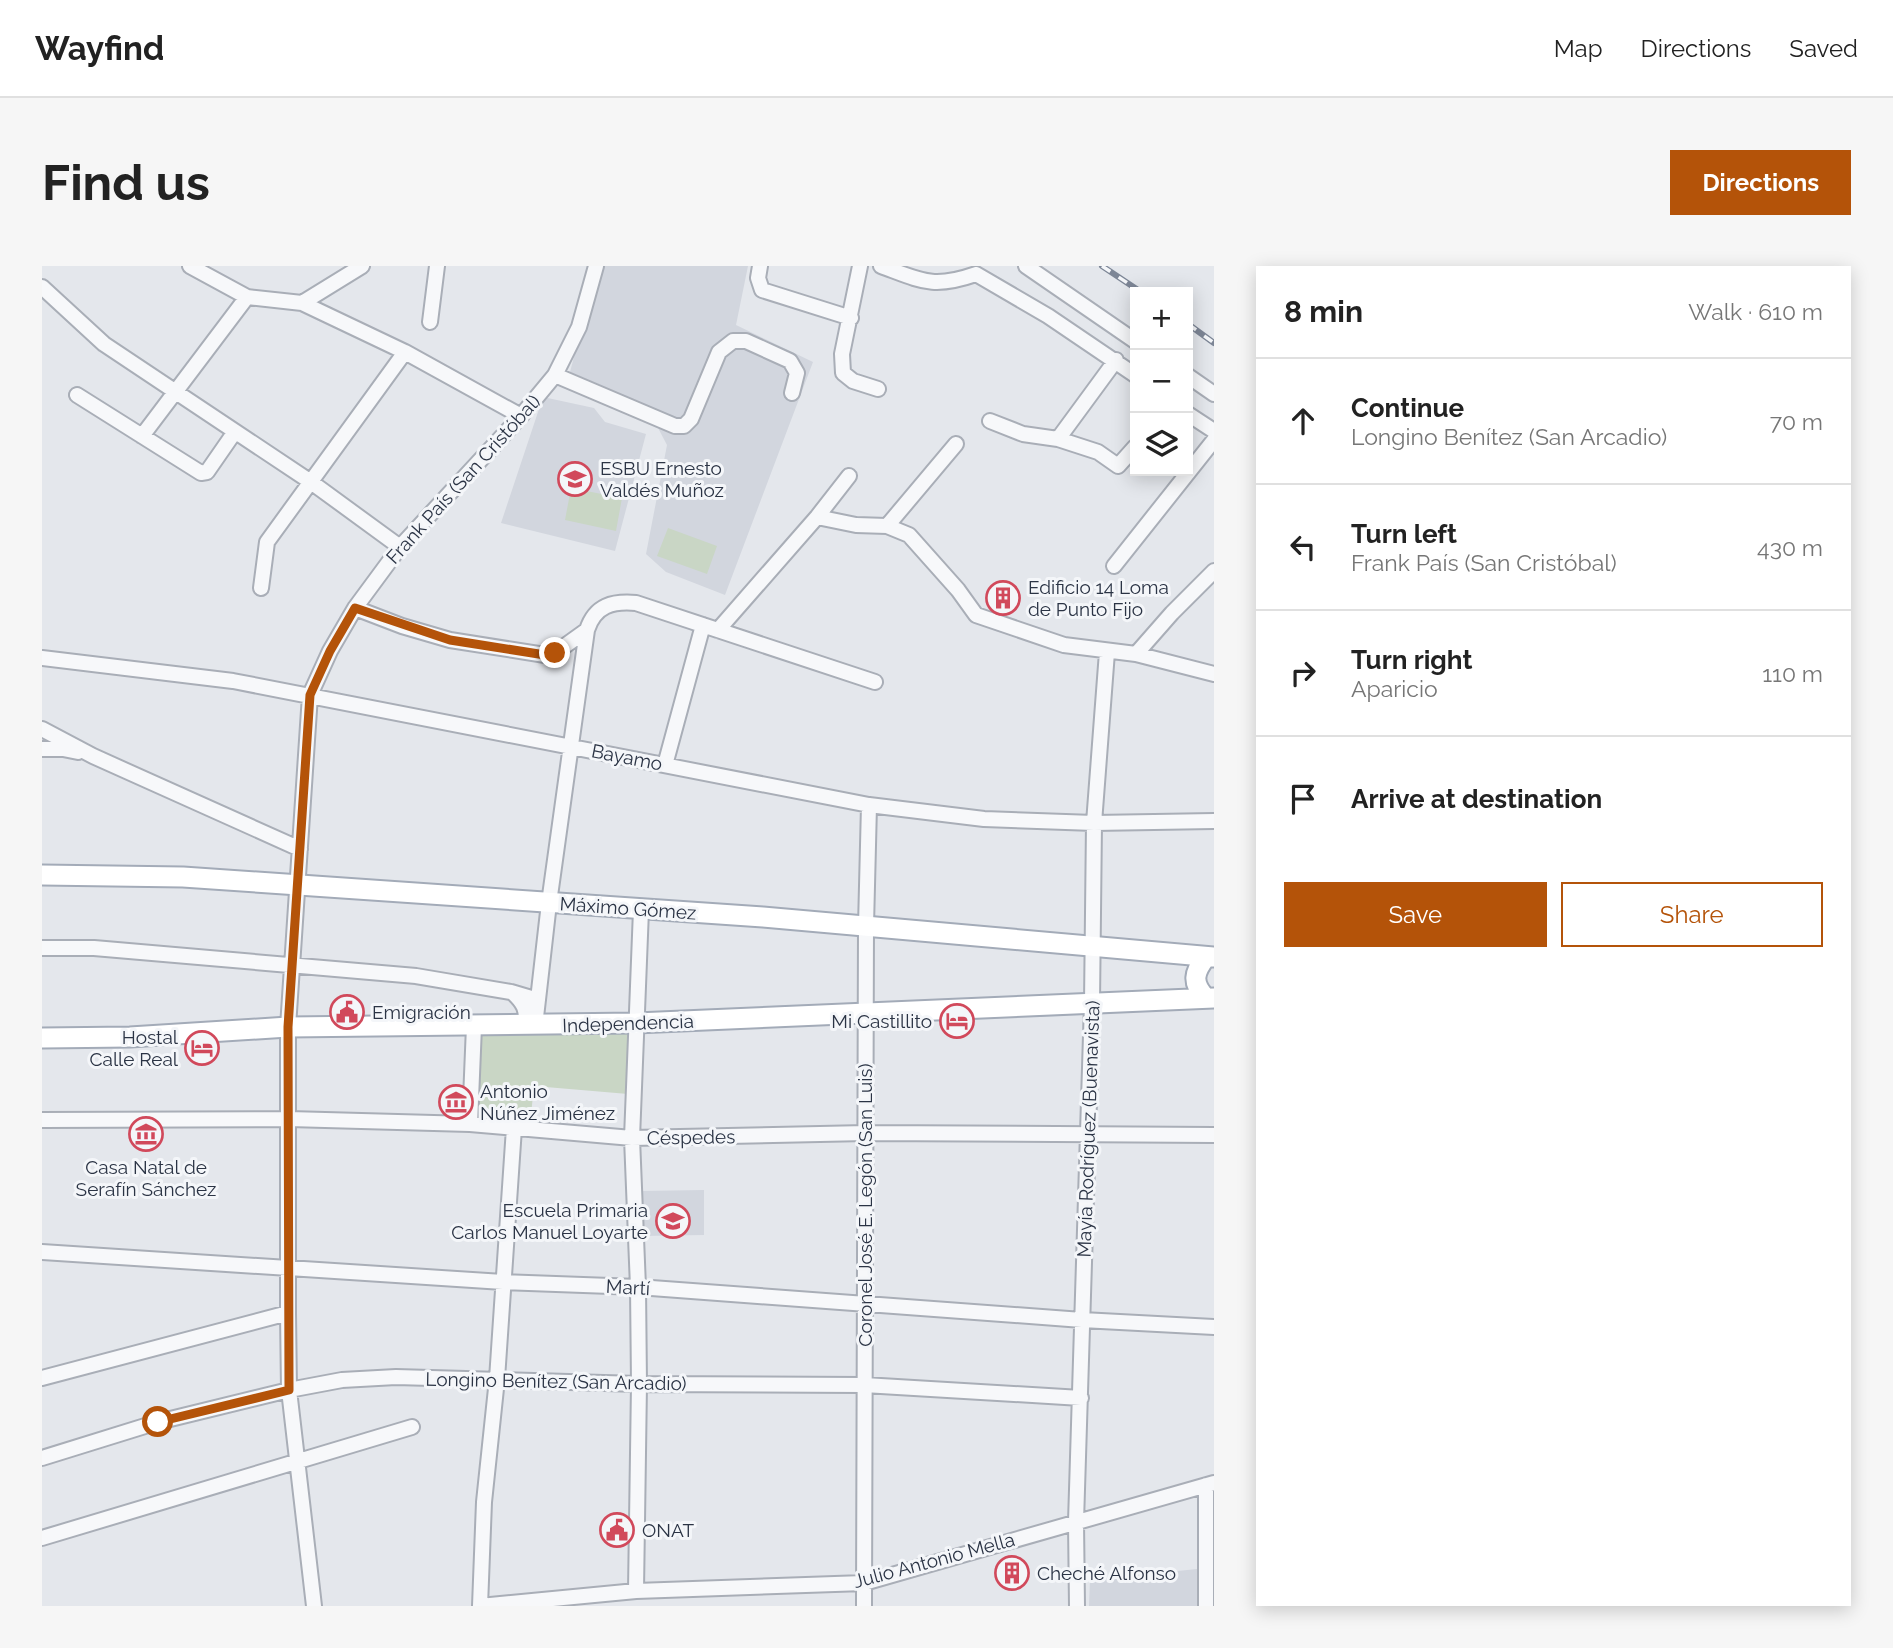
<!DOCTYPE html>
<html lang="en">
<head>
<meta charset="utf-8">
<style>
	body { margin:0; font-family:Raleway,sans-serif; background:#f6f6f6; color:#222 }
	.controls { position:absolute; right:21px; top:21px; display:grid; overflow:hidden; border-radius:0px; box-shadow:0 4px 18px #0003 }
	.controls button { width:63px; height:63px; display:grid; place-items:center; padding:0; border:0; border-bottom:2px solid #e0e0e0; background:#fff; color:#222; font:35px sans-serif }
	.stop { position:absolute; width:21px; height:21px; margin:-16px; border:5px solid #b45309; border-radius:50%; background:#fff }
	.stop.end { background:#b45309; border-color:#fff; box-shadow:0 2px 7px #0008 }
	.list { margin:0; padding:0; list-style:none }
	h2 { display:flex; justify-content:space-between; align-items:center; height:91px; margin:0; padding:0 28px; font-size:30px }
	h2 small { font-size:23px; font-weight:400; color:#767676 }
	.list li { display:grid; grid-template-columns:46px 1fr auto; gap:21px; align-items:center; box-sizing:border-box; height:126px; padding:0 28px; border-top:2px solid #e0e0e0 }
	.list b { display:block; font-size:26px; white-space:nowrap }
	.list p { margin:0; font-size:23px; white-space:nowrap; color:#767676 }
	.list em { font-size:23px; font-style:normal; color:#767676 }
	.actions { display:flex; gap:14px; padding:21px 28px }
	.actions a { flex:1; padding:16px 0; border:2px solid #b45309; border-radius:0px; text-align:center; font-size:24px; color:#b45309 }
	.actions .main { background:#b45309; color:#fff }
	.icon { flex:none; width:38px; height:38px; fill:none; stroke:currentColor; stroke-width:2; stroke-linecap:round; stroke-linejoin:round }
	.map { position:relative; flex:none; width:1172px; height:1340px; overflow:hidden; border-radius:0px }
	header { display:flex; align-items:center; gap:42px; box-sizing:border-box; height:98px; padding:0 35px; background:#fff; border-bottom:2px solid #e0e0e0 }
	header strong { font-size:33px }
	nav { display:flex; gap:38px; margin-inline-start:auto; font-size:24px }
	.intro { display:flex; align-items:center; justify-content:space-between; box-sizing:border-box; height:168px; padding:0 42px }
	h1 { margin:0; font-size:49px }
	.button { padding:18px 32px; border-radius:0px; background:#b45309; color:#fff; font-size:24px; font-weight:700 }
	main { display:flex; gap:42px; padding:0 42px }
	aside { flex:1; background:#fff; border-radius:0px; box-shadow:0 4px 18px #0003 }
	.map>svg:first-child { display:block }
</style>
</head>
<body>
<header>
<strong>Wayfind</strong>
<nav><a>Map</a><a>Directions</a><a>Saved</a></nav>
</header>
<div class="intro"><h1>Find us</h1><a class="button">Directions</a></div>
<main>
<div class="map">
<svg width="1172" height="1340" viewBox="0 0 1172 1340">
	<rect width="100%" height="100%" fill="#e4e7ec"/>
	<path fill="#d2d6de" d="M556 0H706L694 59 771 96 683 329 624 306 604 288 625 179 615 160 621 146 528 106Z
		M501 131 552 142 563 156 604 168 573 285 459 257Z
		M662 924V969L599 970V925Z
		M1155 1303 1156 1340H1047L1048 1314Z"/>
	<path fill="#c9d6c5" d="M529 222 580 232 574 265 523 254Z
		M626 262 675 280 665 308 615 290Z
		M579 763 587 768 586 828 492 820 488 858 436 855 439 767Z"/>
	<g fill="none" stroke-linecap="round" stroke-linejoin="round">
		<g stroke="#a9aeb7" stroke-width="18">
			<path id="minor" d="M148 0 205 31 260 37 363 86 479 150
				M718 0 716 12 720 24 809 52
				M818 0 800 88 801 107 811 115 836 123
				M839 0C880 15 891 23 934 8
				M984 0 1093 75
				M934 8 1006 50 1093 109
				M0 21 62 78 269 216 358 281
				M260 37 320 0
				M388 56 395 0
				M513 109 633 160H642L649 153 677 86 691 75H704L748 95 755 107 750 127
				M1146 110 1172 128
				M35 129 159 207 165 206 192 167
				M1146 148 1172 165
				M948 155 981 168 1016 173 1056 186 1076 200 1093 181
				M100 170 205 31
				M1016 173 1074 94
				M775 251 814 259 845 260 867 269 916 324 934 349 1022 379 1094 388 1172 408
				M845 260 914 178
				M1072 300 1172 174
				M219 322 225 276 363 86
				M313 342 360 360 408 374 503 389 513 387 545 364
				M676 364 775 251 807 210
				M1094 388 1130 347 1172 305
				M0 392 191 415 827 539 942 553 1052 557 1172 555
				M0 463 51 490 258 583
				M0 483H21L36 486
				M623 499 661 359
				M0 682H52L374 710 469 726 496 734
				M471 727C482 737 485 744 484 759
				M493 760 507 637 545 364C553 339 571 335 594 337L833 416
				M0 854 247 853 428 858 590 872 824 867 1172 869
				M428 858 432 760
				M0 986 461 1016 596 1021 1040 1054 1172 1061
				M0 1112 246 1047
				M0 1192 116 1156 247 1124 300 1114 354 1111 597 1118 822 1119 1039 1132
				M1164 1219V1340
				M0 1272 370 1161
				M594 1325 597 1118 596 1021 590 872 599 644
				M272 1340 247 1124 246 1047V761L268 429 288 385 313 342 358 281 479 150 513 109 537 61 554 0
				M438 1340 594 1325 822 1317 1172 1217
				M438 1340 442 1236 455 1113 472 862
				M822 1340 824 660 827 539
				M1035 1340 1034 1256 1050 737 1052 557 1065 386"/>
		</g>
		<g stroke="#a3abb8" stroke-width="23">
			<path id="major" d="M0 609 141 611 721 651 1172 691
				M1164 691C1152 706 1149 717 1164 732
				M0 772 88 771 246 761 594 757 1172 732"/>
		</g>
		<use href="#minor" stroke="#f7f8fa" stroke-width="14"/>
		<use href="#major" stroke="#fff" stroke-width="19"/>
		<g stroke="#7d8696" stroke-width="6">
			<path id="rail" d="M1060 0 1099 26
				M1146 58 1172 77"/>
		</g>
		<use href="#rail" stroke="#f4f6f9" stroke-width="3.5" stroke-dasharray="10" stroke-linecap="butt"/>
	</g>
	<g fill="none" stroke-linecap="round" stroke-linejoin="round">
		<path stroke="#b45309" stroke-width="9" d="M116 1156 247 1124 246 761 268 429 288 385 313 342 408 374 503 389 513 387"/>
	</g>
	<defs>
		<g id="school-ring" transform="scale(1.75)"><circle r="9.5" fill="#f4f6f9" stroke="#d1495b" stroke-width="1.5"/><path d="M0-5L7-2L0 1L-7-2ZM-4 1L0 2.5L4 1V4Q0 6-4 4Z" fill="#d1495b"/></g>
		<g id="building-ring" transform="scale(1.75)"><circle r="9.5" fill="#f4f6f9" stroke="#d1495b" stroke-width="1.5"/><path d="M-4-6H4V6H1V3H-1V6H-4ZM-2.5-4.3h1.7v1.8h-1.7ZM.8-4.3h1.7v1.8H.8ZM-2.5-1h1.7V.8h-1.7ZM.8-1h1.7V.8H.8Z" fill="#d1495b"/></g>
		<g id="civic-ring" transform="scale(1.75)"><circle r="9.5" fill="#f4f6f9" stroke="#d1495b" stroke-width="1.5"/><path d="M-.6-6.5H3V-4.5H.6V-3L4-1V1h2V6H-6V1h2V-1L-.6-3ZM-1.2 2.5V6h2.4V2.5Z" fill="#d1495b"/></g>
		<g id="hotel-ring" transform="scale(1.75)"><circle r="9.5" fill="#f4f6f9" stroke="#d1495b" stroke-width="1.5"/><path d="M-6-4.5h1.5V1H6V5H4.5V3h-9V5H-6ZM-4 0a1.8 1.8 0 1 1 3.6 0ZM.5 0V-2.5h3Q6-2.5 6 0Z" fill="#d1495b"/></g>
		<g id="museum-ring" transform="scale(1.75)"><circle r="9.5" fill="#f4f6f9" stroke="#d1495b" stroke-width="1.5"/><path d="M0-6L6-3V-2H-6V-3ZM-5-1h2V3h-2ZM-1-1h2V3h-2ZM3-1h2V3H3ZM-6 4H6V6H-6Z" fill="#d1495b"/></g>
	</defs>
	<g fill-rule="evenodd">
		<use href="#school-ring" x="533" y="213"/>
		<use href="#building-ring" x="961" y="332"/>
		<use href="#civic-ring" x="305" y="746"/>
		<use href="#hotel-ring" x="915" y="755"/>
		<use href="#hotel-ring" x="160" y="782"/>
		<use href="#museum-ring" x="414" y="836"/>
		<use href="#museum-ring" x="104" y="868"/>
		<use href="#school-ring" x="631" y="955"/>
		<use href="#civic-ring" x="575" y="1264"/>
		<use href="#building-ring" x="970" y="1307"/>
	</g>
	<g text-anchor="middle" stroke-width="6" stroke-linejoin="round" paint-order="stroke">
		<g font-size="19" fill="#2b3445" stroke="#f4f6f9" text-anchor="start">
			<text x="558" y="209">ESBU Ernesto<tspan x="558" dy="22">Valdés Muñoz</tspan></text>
			<text x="986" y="328">Edificio 14 Loma<tspan x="986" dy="22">de Punto Fijo</tspan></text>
			<text x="330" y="753">Emigración</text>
			<text x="890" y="762" text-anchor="end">Mi Castillito</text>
			<text x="136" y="778" text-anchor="end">Hostal<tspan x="136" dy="22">Calle Real</tspan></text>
			<text x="438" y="832">Antonio<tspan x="438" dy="22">Núñez Jiménez</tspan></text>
			<text x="104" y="908" text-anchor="middle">Casa Natal de<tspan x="104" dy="22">Serafín Sánchez</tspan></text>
			<text x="606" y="951" text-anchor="end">Escuela Primaria<tspan x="606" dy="22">Carlos Manuel Loyarte</tspan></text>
			<text x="600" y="1271">ONAT</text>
			<text x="995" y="1314">Cheché Alfonso</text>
		</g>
		<g font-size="19" fill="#2b3445" stroke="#f4f6f9">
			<text transform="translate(421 213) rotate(-48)" y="7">Frank País (San Cristóbal)</text>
			<text transform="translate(585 491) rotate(11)" y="7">Bayamo</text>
			<text transform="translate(586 642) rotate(4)" y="7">Máximo Gómez</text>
			<text transform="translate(586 757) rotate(-2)" y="7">Independencia</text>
			<text transform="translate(1046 863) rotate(-88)" y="7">Mayía Rodríguez (Buenavista)</text>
			<text transform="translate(649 871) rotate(-1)" y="7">Céspedes</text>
			<text transform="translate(823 939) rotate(-90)" y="7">Coronel José E. Legón (San Luis)</text>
			<text transform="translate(586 1021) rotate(3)" y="7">Martí</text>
			<text transform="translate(514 1115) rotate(1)" y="7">Longino Benítez (San Arcadio)</text>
			<text transform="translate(892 1294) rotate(-15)" y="7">Julio Antonio Mella</text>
		</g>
	</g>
</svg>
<div class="controls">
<button>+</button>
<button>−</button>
<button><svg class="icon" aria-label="layers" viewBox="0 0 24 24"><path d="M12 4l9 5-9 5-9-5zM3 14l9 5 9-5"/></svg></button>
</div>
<div class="stop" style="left:116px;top:1156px"></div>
<div class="stop end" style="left:513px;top:387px"></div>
</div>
<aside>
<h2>8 min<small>Walk · 610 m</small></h2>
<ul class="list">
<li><svg class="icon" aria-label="ahead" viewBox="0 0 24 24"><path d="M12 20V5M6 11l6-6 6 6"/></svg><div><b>Continue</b><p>Longino Benítez (San Arcadio)</p></div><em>70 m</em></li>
<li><svg class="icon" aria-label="left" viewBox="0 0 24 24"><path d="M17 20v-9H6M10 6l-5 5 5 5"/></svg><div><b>Turn left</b><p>Frank País (San Cristóbal)</p></div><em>430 m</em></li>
<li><svg class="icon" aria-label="right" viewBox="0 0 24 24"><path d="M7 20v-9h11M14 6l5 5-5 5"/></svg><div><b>Turn right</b><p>Aparicio</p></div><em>110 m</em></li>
<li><svg class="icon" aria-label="arrive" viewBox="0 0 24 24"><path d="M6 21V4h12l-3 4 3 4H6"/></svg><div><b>Arrive at destination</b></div></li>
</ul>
<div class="actions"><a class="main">Save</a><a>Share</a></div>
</aside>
</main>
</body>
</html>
